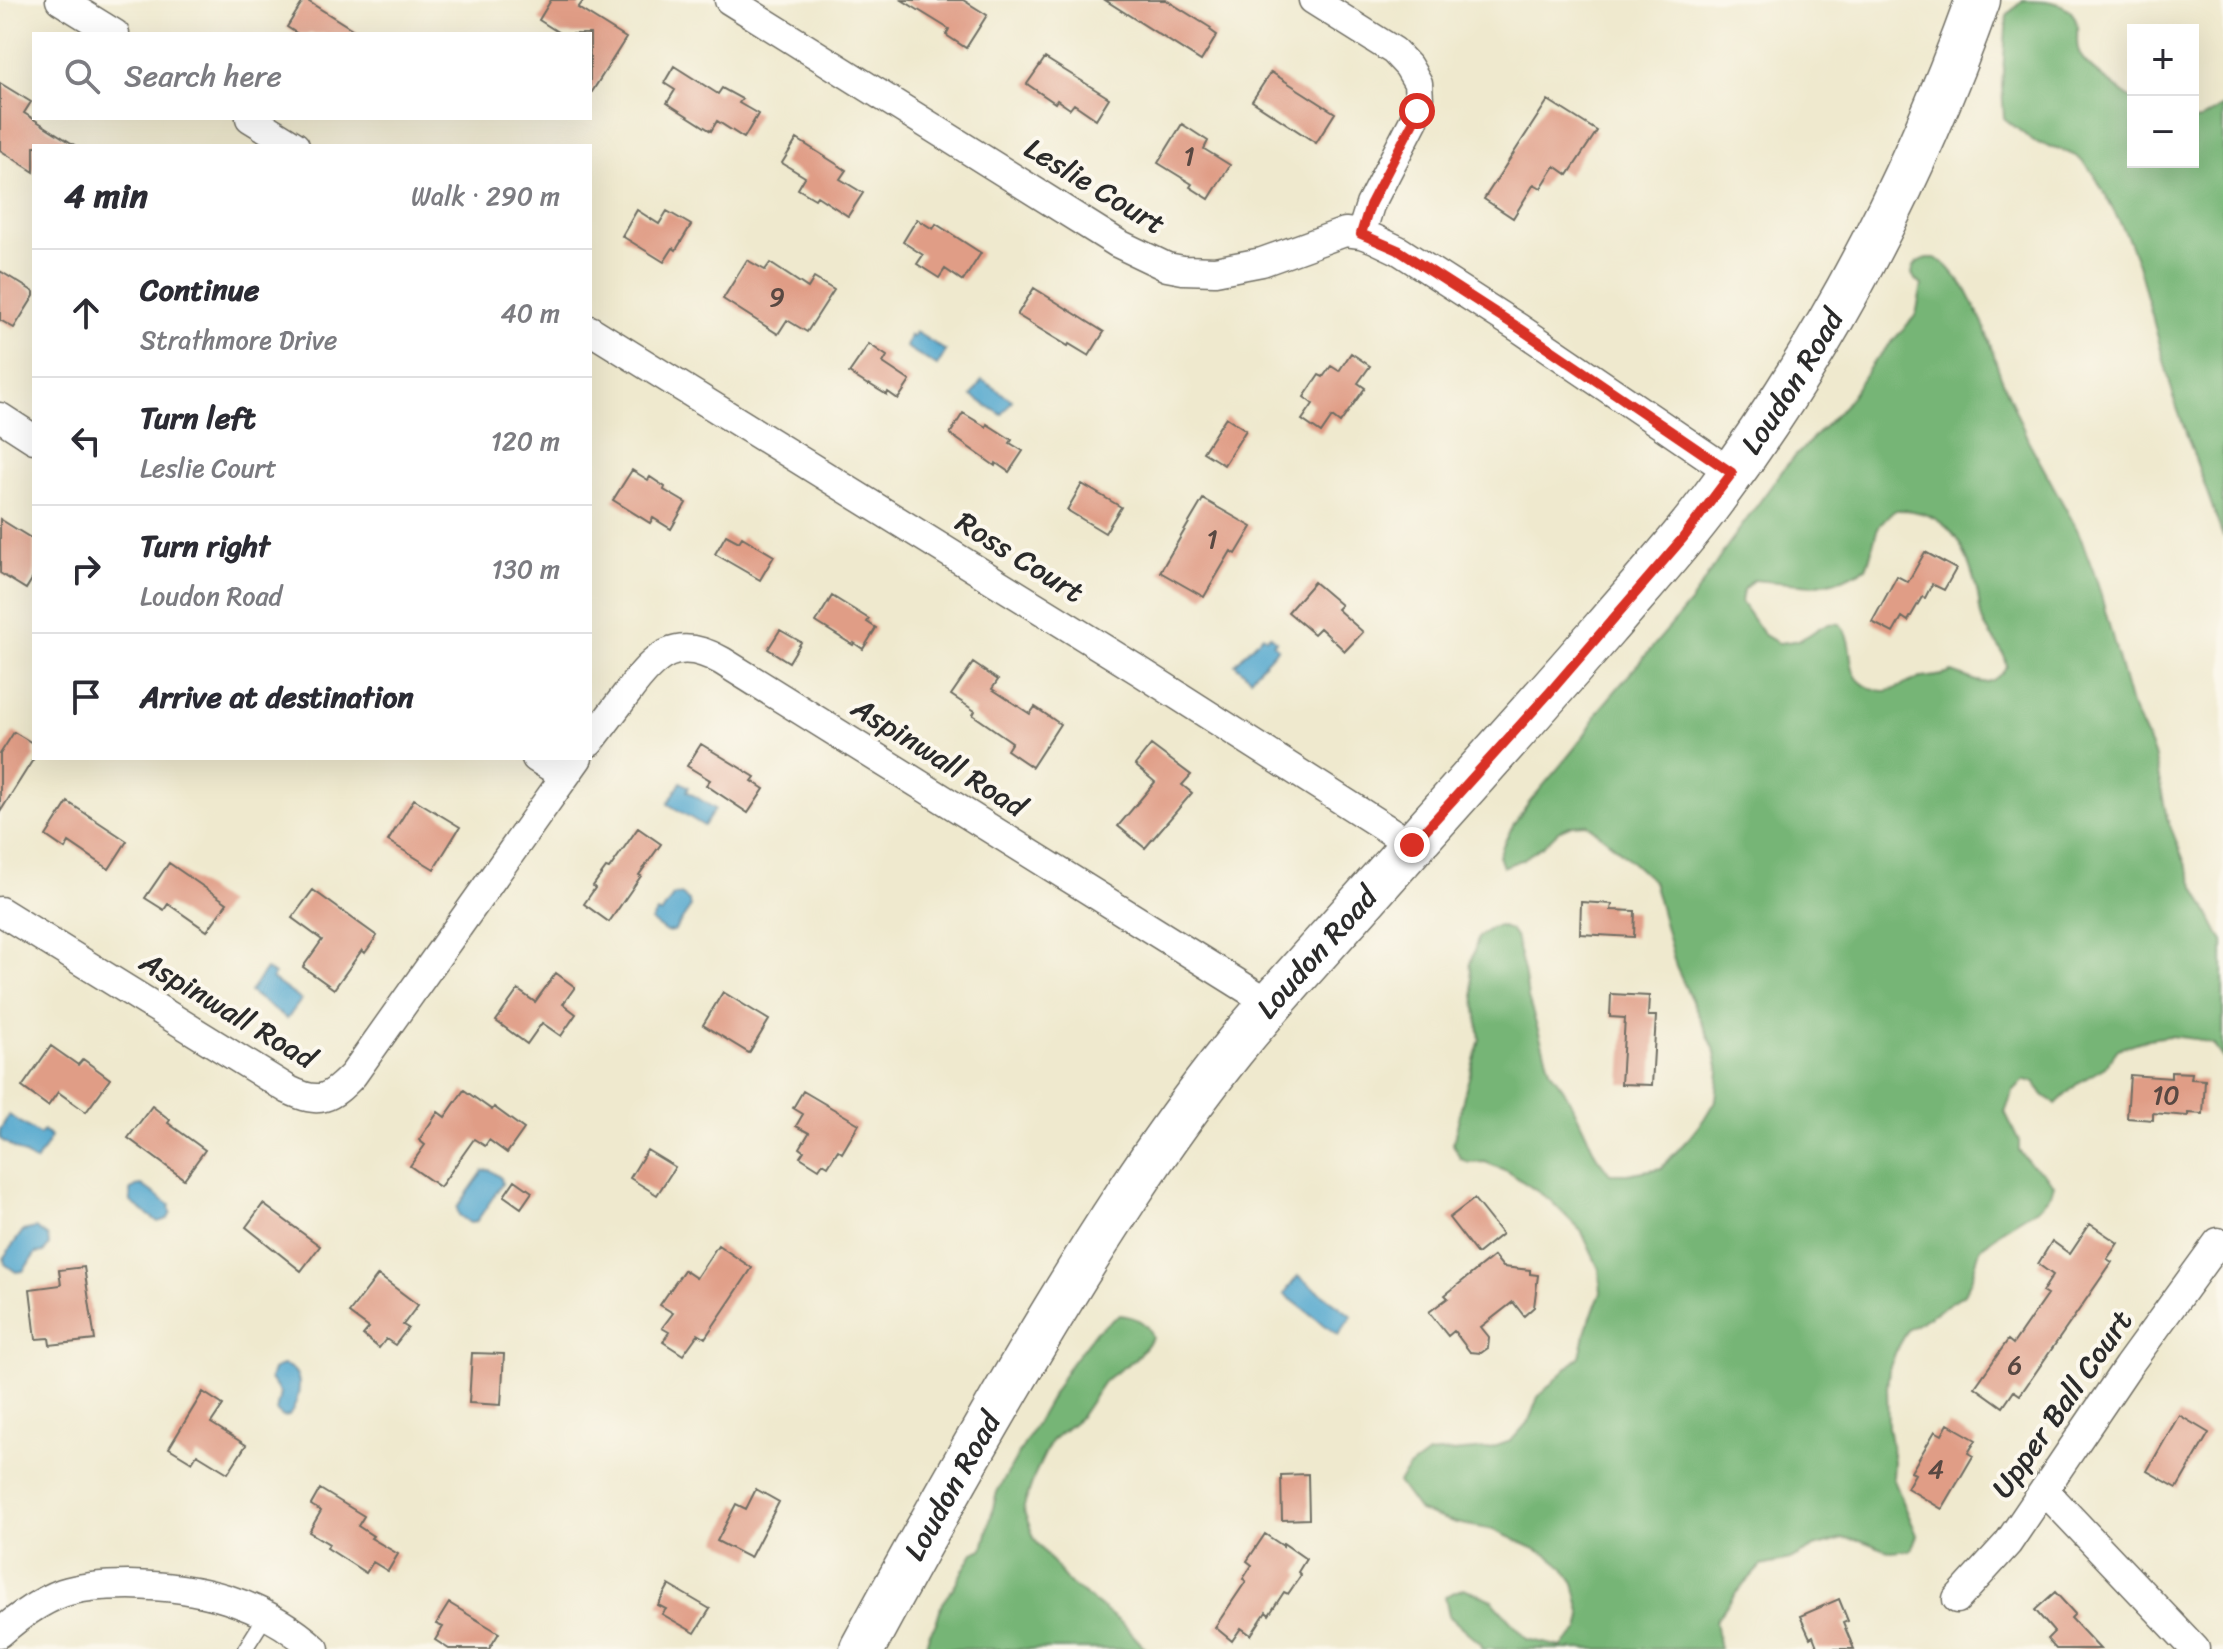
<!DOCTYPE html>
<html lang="en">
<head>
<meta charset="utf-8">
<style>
	body { margin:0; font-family:Sriracha,sans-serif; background:#f2f2f3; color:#2b2b33 }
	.controls { position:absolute; right:24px; top:24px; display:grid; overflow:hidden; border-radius:0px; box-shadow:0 8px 32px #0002 }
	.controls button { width:72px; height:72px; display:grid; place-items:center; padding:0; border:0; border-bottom:2px solid #e1e1e2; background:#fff; color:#2b2b33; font:40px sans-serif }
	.stop { position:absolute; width:24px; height:24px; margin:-18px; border:6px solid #d93025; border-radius:50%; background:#fff }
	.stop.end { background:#d93025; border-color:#fff; box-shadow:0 2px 8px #0008 }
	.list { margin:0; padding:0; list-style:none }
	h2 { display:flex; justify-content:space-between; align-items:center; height:104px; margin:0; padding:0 32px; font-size:34px }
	h2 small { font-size:26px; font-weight:400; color:#7c7c81 }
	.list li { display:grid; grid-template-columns:52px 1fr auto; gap:24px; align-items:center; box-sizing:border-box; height:128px; padding:0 32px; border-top:2px solid #e1e1e2 }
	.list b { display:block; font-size:30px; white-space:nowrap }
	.list p { margin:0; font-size:26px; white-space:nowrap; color:#7c7c81 }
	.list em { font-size:26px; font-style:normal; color:#7c7c81 }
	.icon { flex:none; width:44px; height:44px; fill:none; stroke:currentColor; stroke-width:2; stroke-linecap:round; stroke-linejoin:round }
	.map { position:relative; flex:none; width:2223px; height:1649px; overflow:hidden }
	.search { position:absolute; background:#fff; box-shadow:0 8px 32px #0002; left:32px; top:32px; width:560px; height:88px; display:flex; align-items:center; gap:20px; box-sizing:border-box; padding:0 28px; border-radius:0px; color:#7c7c81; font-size:30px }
	.panel { position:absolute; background:#fff; box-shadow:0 8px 32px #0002; left:32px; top:144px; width:560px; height:616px; border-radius:0px }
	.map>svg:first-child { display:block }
</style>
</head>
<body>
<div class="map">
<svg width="2223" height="1649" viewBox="0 0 2223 1649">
	<rect width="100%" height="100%" fill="#fbf7ec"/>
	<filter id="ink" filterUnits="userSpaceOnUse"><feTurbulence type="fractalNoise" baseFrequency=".0125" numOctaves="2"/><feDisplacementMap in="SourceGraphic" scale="16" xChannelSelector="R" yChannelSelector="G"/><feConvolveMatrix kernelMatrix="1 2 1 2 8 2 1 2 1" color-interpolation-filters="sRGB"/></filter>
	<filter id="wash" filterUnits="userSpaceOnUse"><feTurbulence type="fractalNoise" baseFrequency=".006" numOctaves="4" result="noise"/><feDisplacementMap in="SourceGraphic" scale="32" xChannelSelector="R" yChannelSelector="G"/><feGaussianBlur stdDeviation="1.8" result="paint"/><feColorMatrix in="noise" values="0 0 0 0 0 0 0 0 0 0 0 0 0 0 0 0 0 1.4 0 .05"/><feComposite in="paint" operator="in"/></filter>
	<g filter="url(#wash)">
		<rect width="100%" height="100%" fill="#efe9ce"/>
		<path fill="#76b576" stroke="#507050" stroke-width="2" fill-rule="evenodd" d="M2023 0C2044 0 2074 0 2077 26 2078 36 2075 47 2081 56 2088 69 2120 90 2133 100V162H2193V121L2200 120 2223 106V537L2176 405 2138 264 2126 234 2094 174 2078 157 2060 149 2034 142 2004 118 2002 86 2007 15Z
			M1927 258H1935L1944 263 1966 289 1983 323 2001 377 2028 440 2078 531 2097 581 2131 705 2154 754 2167 818 2193 883 2223 942V1059L2213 1044 2196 1039 2170 1036 2148 1039 2118 1049 2105 1067 2078 1083 2056 1104 2043 1095 2034 1082 2024 1080 2013 1091 2005 1112 2019 1141V1151L2030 1164 2042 1172 2054 1184 2051 1194 2039 1207 2002 1230 1980 1249 1971 1280 1964 1294 1908 1330 1896 1351 1889 1369 1887 1387 1888 1427 1894 1461 1893 1478 1917 1535 1911 1550 1891 1552 1860 1540 1843 1539 1814 1547 1790 1560 1761 1566 1735 1594 1715 1621 1720 1649H1482L1481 1644 1449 1616 1445 1596 1464 1588 1492 1600 1527 1639 1561 1647 1579 1630 1582 1616 1574 1583 1563 1567 1548 1555 1494 1530 1456 1523 1419 1511 1398 1482 1409 1468 1428 1454 1488 1449 1511 1441 1529 1421 1538 1397 1580 1356 1587 1326 1601 1292 1599 1269 1582 1232 1550 1200 1507 1171 1485 1162 1469 1163 1460 1158 1453 1144 1464 1095 1480 1039 1470 964 1478 938 1491 928 1499 926 1510 930 1515 937 1524 971 1528 998 1551 1072 1563 1088 1575 1110 1597 1157 1610 1174H1627L1661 1168 1689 1138 1704 1119 1716 1099 1719 1071 1714 1048 1676 967 1653 881 1612 844 1587 824 1572 825 1558 831 1544 845 1523 859 1503 867 1499 856C1518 799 1573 764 1599 710L1690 603 1728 545 1786 466 1845 405 1872 364 1916 315 1922 285 1916 281 1912 274C1913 264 1917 262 1927 258ZM1896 510C1949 509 1966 546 1977 591 1980 601 1979 613 1983 622 1990 638 2005 649 2007 666 1988 693 1978 680 1952 672 1942 677 1931 676 1921 678 1909 681 1896 691 1885 691 1873 691 1858 684 1854 672 1848 655 1853 641 1840 624 1819 621 1815 635 1798 640 1792 642 1785 642 1778 643L1763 634 1741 602 1743 590 1753 580 1813 585 1843 579 1866 568C1877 543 1870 526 1896 510Z
			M1120 1315C1136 1317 1148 1322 1152 1338L1135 1359 1105 1380 1080 1417 1051 1441 1035 1474 1023 1509 1035 1540 1068 1582 1124 1625 1146 1649H925L929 1634 936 1623 942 1603 953 1588 973 1553 983 1549 997 1492 1067 1369 1096 1331Z"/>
		<path fill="#50a6cd" stroke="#3e687c" stroke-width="2" d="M916 332 946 351 937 366 906 347 910 335 913 337Z
			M982 380 1012 400 1002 415 972 396Z
			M1263 635 1267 638 1270 635 1276 641 1273 644 1278 648 1250 678 1235 664Z
			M681 782 689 787 687 791 715 809 704 826 668 804Z
			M681 895 689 901 690 908 674 931 666 932 651 921 657 912 661 914 673 896Z
			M266 969 274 975 272 979 301 1000 287 1019 250 992Z
			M9 1115 40 1135 43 1131 51 1137 36 1162 0 1139V1130Z
			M490 1170 501 1178 502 1184 476 1222 470 1223 459 1215 457 1208 483 1171Z
			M142 1185 170 1205 169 1207 171 1212 168 1219 158 1222 131 1202 130 1191 136 1186Z
			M36 1228 48 1237 49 1245 44 1252 36 1253 23 1271 16 1272 5 1264 4 1257 23 1231Z
			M1298 1276 1352 1316 1338 1335 1284 1294Z
			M282 1365C307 1369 300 1401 289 1416L283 1417 276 1411 280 1393 270 1379 273 1370Z"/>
		<g id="blocks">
			<path fill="#e09d86" d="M304 0H306L360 34H298L287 27Z
				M551 0H584L578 8 626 38 590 95V34H561L539 20Z
				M902 0H963L987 15 966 48 946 35 949 29Z
				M1105 0H1166L1211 28 1210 30 1217 35 1201 61Z
				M1045 58 1109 98 1096 119 1074 104 1070 109 1057 100 1055 103 1027 84Z
				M674 66 718 94 722 88 742 99 739 103 758 114 744 138 717 121 711 131 667 103 675 90 664 83Z
				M1271 72 1335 113 1316 143 1252 101Z
				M0 83 31 102 24 113 76 146H34V172L0 150Z
				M1548 100 1597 131 1568 175 1555 166 1541 188 1534 184 1513 218 1484 199Z
				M1182 124 1208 141 1204 149 1230 165 1209 199 1190 187 1192 184 1158 163Z
				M797 139 846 170 840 179 863 193 848 216 817 196 815 199 798 189 805 177 782 163Z
				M637 210 659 224 667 211 691 225 676 250 673 248 664 262 622 236Z
				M917 219 933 229 936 224 981 253 963 281 945 269 939 278 917 264 923 255 903 242Z
				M747 260 765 270 770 263 808 288 814 278 834 290 807 332 787 320 778 334 723 299Z
				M0 271 34 292V296L14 328 0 320Z
				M1034 288 1104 332 1089 356 1069 344 1068 346 1017 315Z
				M869 344 887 356 883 363 910 381 898 399 888 392 887 395 869 384 868 385 849 373Z
				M1351 353 1370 366 1358 383 1365 388 1340 423 1332 417 1321 433 1302 420 1313 404 1304 397 1319 375 1323 377 1331 366 1339 371Z
				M963 413 986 427 987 424 1012 440 1010 443 1023 451 1009 472 996 463 995 466 950 434Z
				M1226 417 1246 430 1224 465 1203 452Z
				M632 470 648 480 650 477 665 487 664 490 686 503 671 529 653 518 650 523 613 500Z
				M1082 484 1121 507 1105 533 1067 510Z
				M1203 499 1252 527 1236 554 1231 551 1204 597 1160 572Z
				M0 519 34 540V576L26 589 0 573Z
				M726 535 739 542 742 537 774 556 760 580 715 554Z
				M1925 552 1956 569 1944 590 1932 584 1925 598 1922 597 1908 621 1902 617 1893 633 1872 622 1897 576 1908 582Z
				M1314 582 1341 605 1337 609 1363 632 1345 651 1320 628 1314 634 1288 612Z
				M832 596 869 619 867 622 876 628 863 649 854 643 853 645 816 622Z
				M780 630 801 642 789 662 768 649Z
				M973 663 998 680 992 689 1030 714 1035 707 1060 724 1032 767 1007 750 1012 742 973 715 975 711 951 695Z
				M14 732 34 744V758L0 812V754Z
				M701 744 755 777 752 781 764 789 748 813 706 785 710 780 687 766Z
				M1151 745 1191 775 1182 785 1192 793 1145 848 1118 826 1155 782 1135 765Z
				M414 799 460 827 434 869 388 841Z
				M68 802 127 841 109 869 69 842 65 849 46 836Z
				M638 828 661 844 639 875 641 876 609 922 584 904 595 888 593 886 606 868 609 869Z
				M169 863 227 903 207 931 168 904 164 910 145 898Z
				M313 890 377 936 365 953 362 950 334 989 303 967 322 940 292 918Z
				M1581 902 1612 904 1611 910 1635 911 1634 937 1580 934Z
				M556 973 575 987 563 1004 576 1014 561 1036 542 1023 527 1044 496 1021 518 990 535 1002Z
				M723 992 769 1020 749 1053 703 1025Z
				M1611 994 1649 996 1648 1016H1656L1652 1085 1621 1084 1625 1018 1610 1017Z
				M51 1046 78 1065 83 1059 110 1079 86 1112 58 1092 48 1106 22 1087Z
				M2171 1072 2192 1073 2191 1079 2205 1080 2203 1114 2188 1113V1116L2153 1113V1120L2127 1118 2130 1075 2171 1078Z
				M464 1090 492 1110 494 1107 524 1129 507 1153 489 1140 485 1146 474 1139 440 1187 410 1166 425 1145 419 1140 438 1112 445 1117Z
				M803 1091 859 1124 842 1153 838 1150 828 1166 823 1163 819 1169 800 1157 804 1151 800 1148 809 1133 796 1126 803 1114 793 1108Z
				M152 1106 170 1120 168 1123 205 1150 184 1179 128 1138Z
				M647 1150 675 1167 657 1195 630 1178Z
				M515 1180 532 1192 521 1208 504 1196Z
				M1474 1199 1502 1234 1477 1254 1449 1218Z
				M263 1204 320 1246 301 1271 246 1227Z
				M2090 1224 2118 1243 2107 1259 2112 1262 2020 1395 2014 1391 2003 1407 1975 1387 2008 1340 2013 1344 2047 1295 2042 1292 2053 1275 2038 1264 2052 1241 2070 1254Z
				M718 1245 752 1268 705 1338 698 1334 683 1355 663 1342 669 1332 662 1328 673 1313 660 1305 684 1270 696 1278Z
				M1494 1256 1503 1267 1530 1270V1274L1538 1275 1534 1307 1524 1316 1513 1302 1481 1327 1489 1337 1488 1348 1481 1353 1470 1352 1454 1331 1448 1336 1429 1312 1448 1298 1445 1295Z
				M84 1267 95 1340 50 1345 49 1338 36 1339 30 1289 61 1285 59 1270Z
				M378 1275 418 1305 403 1325 408 1328 395 1345 386 1339 379 1348 363 1335 369 1328 349 1313Z
				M472 1353 504 1354 501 1405 469 1403Z
				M203 1392 223 1405 211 1423 246 1445 228 1473 197 1454 192 1462 169 1448Z
				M2179 1415 2209 1433 2177 1488 2147 1471Z
				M1948 1424 1976 1440 1968 1453 1973 1456 1942 1509 1907 1488 1915 1474 1911 1472 1935 1431 1942 1435Z
				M1308 1474 1309 1519 1282 1520 1281 1475Z
				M320 1489 364 1516 358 1526 373 1536 371 1538 398 1554 388 1571 373 1562 366 1573 327 1548 329 1544 309 1532 321 1511 311 1505Z
				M756 1489 779 1502 750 1558 717 1541 736 1504 746 1509Z
				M1265 1534 1283 1546V1543L1306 1559 1298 1572 1301 1575 1288 1594 1284 1592 1269 1615 1266 1612 1251 1635 1241 1628 1232 1641 1215 1627 1246 1581 1243 1579 1252 1565 1247 1561Z
				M669 1585 710 1609 695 1633 662 1614 666 1609 658 1605Z
				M2055 1592 2075 1614 2071 1618 2100 1649H2056L2047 1639 2054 1632 2035 1610Z
				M1839 1599 1848 1621 1843 1623 1854 1649H1818L1813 1636 1810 1638 1800 1616Z
				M449 1603 499 1633 489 1649H449L435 1640 443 1627 436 1624Z"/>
		</g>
	</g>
	<g filter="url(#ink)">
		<use href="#blocks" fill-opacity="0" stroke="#706e64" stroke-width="2"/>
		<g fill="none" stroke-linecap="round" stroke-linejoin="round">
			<g stroke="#706e64" stroke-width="17">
				<path id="lane" d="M245 1649 267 1614"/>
			</g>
			<g stroke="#706e64" stroke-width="31">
				<path id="street" d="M60 0 115 34
					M729 0 1117 243 1167 267 1183 270 1215 271 1262 262 1345 232 1361 234 1375 239 1398 250 1519 328 1732 473
					M1313 0 1394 51 1408 66 1418 83 1419 100 1414 120 1370 205 1361 234
					M250 118 295 146
					M590 330 1138 670 1412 845
					M0 417 34 439
					M590 742C603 725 615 709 628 692 655 655 677 635 722 661L1271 1004
					M536 758 565 776
					M0 911 289 1090C320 1105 330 1099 353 1075L578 758
					M2044 1490 2195 1649
					M1957 1599 2008 1543 2128 1366 2218 1242
					M0 1633C18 1617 39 1602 62 1593 83 1586 106 1585 129 1585 199 1586 261 1601 315 1649"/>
			</g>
			<g stroke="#706e64" stroke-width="47">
				<g id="primary">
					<path id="s1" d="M862 1649C916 1549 972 1449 1030 1351 1092 1247 1157 1144 1232 1050 1270 1003 1311 959 1351 914 1436 818 1522 724 1605 628 1640 587 1677 547 1709 504 1825 351 1913 181 1978 0"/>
				</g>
			</g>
			<use href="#lane" stroke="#fff" stroke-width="14"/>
			<use href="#street" stroke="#fff" stroke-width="28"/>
			<use href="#primary" stroke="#fff" stroke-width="44"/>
		</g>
	</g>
	<g fill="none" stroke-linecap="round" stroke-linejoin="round" filter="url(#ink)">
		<path stroke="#d93025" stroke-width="10" d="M1412 845 1550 692 1683 538 1732 473 1519 328 1398 250 1361 234 1370 205 1414 120 1417 111"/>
	</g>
	<g text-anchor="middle" stroke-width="8" stroke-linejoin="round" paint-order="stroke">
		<g font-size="26" fill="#584842">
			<text x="1189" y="165">1</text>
			<text x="777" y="306">9</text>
			<text x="1212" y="548">1</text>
			<text x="2166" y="1104">10</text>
			<text x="2015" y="1374">6</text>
			<text x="1936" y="1478">4</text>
		</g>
		<g font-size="30" fill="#2b2b2b" stroke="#fbf7ec">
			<text transform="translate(1095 186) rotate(31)" y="10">Leslie Court</text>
			<text dy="10" stroke="none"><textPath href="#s1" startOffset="1578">Loudon Road</textPath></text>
			<text transform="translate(1020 557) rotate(32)" y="10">Ross Court</text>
			<text transform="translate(939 757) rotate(32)" y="10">Aspinwall Road</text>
			<text dy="10" stroke="none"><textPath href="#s1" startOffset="834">Loudon Road</textPath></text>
			<text transform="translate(228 1010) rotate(31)" y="10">Aspinwall Road</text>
			<text transform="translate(2062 1404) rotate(-55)" y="10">Upper Ball Court</text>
			<text dy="10" stroke="none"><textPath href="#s1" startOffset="186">Loudon Road</textPath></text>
		</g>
	</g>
</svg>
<div class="controls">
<button>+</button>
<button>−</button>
</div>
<div class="stop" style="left:1417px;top:111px"></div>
<div class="stop end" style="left:1412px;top:845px"></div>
<div class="search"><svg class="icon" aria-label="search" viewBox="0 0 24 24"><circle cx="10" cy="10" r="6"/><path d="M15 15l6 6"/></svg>Search here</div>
<section class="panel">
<h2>4 min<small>Walk · 290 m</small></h2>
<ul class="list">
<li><svg class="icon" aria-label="ahead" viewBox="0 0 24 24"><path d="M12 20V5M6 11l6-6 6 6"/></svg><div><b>Continue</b><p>Strathmore Drive</p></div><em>40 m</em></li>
<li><svg class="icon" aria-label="left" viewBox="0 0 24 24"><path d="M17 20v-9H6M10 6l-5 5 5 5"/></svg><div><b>Turn left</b><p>Leslie Court</p></div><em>120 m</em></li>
<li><svg class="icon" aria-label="right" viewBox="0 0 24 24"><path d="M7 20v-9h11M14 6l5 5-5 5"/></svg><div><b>Turn right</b><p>Loudon Road</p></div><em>130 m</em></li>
<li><svg class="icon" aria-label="arrive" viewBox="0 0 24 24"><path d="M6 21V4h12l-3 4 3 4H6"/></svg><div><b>Arrive at destination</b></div></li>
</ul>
</section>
</div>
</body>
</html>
